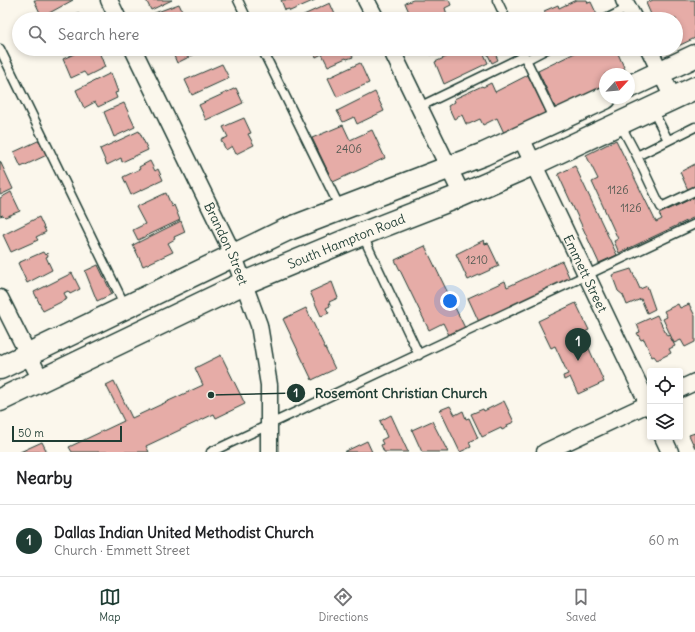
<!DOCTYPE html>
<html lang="en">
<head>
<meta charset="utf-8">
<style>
	body { margin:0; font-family:Delius,sans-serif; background:#f2f2f2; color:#202124 }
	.controls { position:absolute; right:12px; bottom:12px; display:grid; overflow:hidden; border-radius:4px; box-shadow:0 2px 6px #0003 }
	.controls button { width:36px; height:36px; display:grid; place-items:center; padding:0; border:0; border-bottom:1px solid #e0e0e0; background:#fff; color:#202124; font:20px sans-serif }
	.compass { position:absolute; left:599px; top:68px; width:36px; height:36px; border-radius:50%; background:#fff; box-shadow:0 2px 6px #0003; rotate:64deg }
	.scale { position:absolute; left:12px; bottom:10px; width:110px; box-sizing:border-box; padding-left:4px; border:2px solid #1f3d34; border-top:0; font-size:11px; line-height:14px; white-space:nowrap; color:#1f3d34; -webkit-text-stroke:3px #fbf7ec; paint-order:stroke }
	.you { position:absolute; left:450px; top:301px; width:14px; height:14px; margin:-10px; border:3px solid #fff; border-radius:50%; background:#1a73e8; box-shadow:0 0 0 6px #1a73e833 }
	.badge { display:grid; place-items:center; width:26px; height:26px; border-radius:50%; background:#1f3d34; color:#fff; font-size:13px; font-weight:700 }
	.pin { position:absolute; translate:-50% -33px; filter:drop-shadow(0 1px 2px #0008) }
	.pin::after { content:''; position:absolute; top:21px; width:14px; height:12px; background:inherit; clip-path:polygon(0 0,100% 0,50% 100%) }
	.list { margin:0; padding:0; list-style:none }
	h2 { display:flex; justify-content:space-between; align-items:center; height:52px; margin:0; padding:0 16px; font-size:17px }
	h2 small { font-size:13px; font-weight:400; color:#757577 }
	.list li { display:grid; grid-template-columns:26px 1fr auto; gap:12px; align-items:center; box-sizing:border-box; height:72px; padding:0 16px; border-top:1px solid #e0e0e0 }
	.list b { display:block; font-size:15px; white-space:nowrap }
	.list p { margin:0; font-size:13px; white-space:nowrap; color:#757577 }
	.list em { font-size:13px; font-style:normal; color:#757577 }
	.icon { flex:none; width:22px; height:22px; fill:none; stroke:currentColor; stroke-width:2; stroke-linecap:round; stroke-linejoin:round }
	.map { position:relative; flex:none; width:695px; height:452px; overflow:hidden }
	.search { position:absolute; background:#fff; box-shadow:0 2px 6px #0003; left:12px; right:12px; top:12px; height:44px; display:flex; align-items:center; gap:10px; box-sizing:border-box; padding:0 14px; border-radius:22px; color:#757577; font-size:15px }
	.sheet { height:124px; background:#fff }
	nav { display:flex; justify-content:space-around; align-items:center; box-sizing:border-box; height:56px; border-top:1px solid #e0e0e0; background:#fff; font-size:11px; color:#757577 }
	nav a { display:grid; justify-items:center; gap:2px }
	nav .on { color:#1f3d34 }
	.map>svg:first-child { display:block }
</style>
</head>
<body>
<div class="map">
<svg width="695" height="452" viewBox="0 0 695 452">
	<rect width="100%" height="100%" fill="#fbf7ec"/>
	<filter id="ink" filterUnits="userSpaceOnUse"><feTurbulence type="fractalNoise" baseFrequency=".025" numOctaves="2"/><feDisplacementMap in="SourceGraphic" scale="8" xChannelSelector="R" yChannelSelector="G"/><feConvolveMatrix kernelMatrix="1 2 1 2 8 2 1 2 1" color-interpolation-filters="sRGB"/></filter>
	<g filter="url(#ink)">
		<path fill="#e6aca7" stroke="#1f3d34" d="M34 0H73L42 17Z
			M146 0H172L151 10Z
			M281 0H315L290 11 289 9 285 10Z
			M413 0H449L451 5 445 8 448 18 433 19 432 16 426 19H412L405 3Z
			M576 0H587L588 3 591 2 599 19H548L544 11 558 5 559 8Z
			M653 0H695V38L676 47V19H653L646 3Z
			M330 3 337 19H298L297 18Z
			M179 4 186 19H154L152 14Z
			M78 13 81 19H64Z
			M85 49H98L105 67 87 76 84 72 71 78 63 59Z
			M171 49H200L201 51 177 63Z
			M312 49H353L350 51 353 57 347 59 346 58 328 66 322 54 316 57Z
			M427 49H453V50L442 56 439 51 430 55Z
			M464 49H493L498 60 492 63 487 53 484 54 488 63 444 84 435 62Z
			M583 49H616L627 74H605V86L556 109 538 71Z
			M360 63 369 83 337 97 328 78Z
			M222 64 229 78 192 95 185 80Z
			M111 73 118 92 115 93 117 98 98 107 95 102 84 108 76 90Z
			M528 75 547 113 504 133 497 118 483 125 480 119 469 124H466L462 115 454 119 448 106 455 102 454 99 482 86 483 87 491 83 495 92Z
			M236 88 243 103 206 120 199 105Z
			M375 92 384 111 357 124 354 117 343 122 337 111Z
			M124 103 135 127 114 137 104 112Z
			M244 118 251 133 248 134 254 145 236 154 232 146 226 150 221 140 228 137 223 127Z
			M343 125 350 140 372 130 385 158 333 182 312 138Z
			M139 131 148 150 122 162 121 158 107 165 100 149Z
			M40 140 47 155 21 167 14 152Z
			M616 140 656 222 662 219 659 214 695 197V217L619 253 614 241 618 239 592 182 598 179 586 155Z
			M0 161 13 189 0 195Z
			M150 161 155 171 158 169 163 180 131 195 123 177 140 169 139 167Z
			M695 164V187L688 190 680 172Z
			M575 166 617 255 599 263 558 174Z
			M11 192 20 211 5 217 3 215 0 216V198Z
			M166 193 172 207 174 205 180 220 138 240 133 230 145 224 136 207Z
			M39 217 46 232 36 237 38 240 11 252 3 235Z
			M181 221 185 232 174 237 175 239 168 243 173 252 143 266 133 245Z
			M484 240 485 244 488 243 499 266 468 280 456 254Z
			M425 246 466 330 450 337 443 323 429 330 395 260Z
			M43 252 45 255 47 253 48 256 46 257 52 270 27 283 18 263Z
			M562 261 570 279 479 322 468 298 505 281 507 287Z
			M98 265 112 294 97 301 85 271Z
			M631 269 640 289 647 286 655 309 647 313 641 299 627 305 623 295 618 291 612 275Z
			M72 273 80 289 70 294 68 291 64 293 67 299 43 311 34 292Z
			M332 282 338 298 329 302 330 306 326 308 329 313 321 316 310 292Z
			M576 303 589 330 582 333 604 382 578 394 570 377 564 380 563 376 568 374 555 346 551 348 538 321Z
			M678 304 680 308 689 304 695 316V342L685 347 681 340 674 343 663 319 667 317 664 311Z
			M306 308 335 369 312 380 283 319Z
			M657 315 667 336 669 335 675 346 669 349 671 353 657 360 654 356 652 357 644 339 641 340 637 333 640 332 637 324Z
			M221 355 245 404 216 418 214 414 146 446 149 452H72L69 447 124 421 106 385 114 381 132 418 203 385 195 368Z
			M504 401 514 422 507 425 508 427 502 430 501 428 482 437 471 414 483 409 484 411Z
			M450 406 455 415 463 411 466 419 469 418 478 438 469 442 471 447 460 452 440 410Z
			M391 415 408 452H384L381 445 383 444 381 440 387 437 380 421Z
			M432 421 448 452H422L412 430Z
			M695 433V448L689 435Z
			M367 441 372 452H344Z
			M42 442 47 452H20Z"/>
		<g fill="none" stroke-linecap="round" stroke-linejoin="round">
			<g stroke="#1f3d34" stroke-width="11">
				<path id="lane" d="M238 0 247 19
					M497 0 506 19
					M606 19 628 8
					M0 49 125 306
					M262 49 340 208
					M521 49 555 120
					M526 60 547 49
					M419 107 524 56
					M652 109 668 140
					M620 124 637 156 695 127
					M637 156 661 207 695 191
					M362 234 419 355
					M211 452 695 224"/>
			</g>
			<g stroke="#1f3d34" stroke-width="19">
				<g id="street">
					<path d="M109 0 118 19"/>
					<path d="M366 0 376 19"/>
					<path d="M624 0 634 19"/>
					<path id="s1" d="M133 49 233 254 259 325 269 385V452"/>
					<path d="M391 49 462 195"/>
					<path d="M649 49 673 98"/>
					<path id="s2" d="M521 138 650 408"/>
					<path d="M0 298 41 380"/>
					<path d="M680 389 695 382"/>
					<path d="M663 437 670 452"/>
					<path d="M545 452 650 403"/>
				</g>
			</g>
			<g stroke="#1f3d34" stroke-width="25">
				<g id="secondary">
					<path d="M629 87 695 56"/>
					<path d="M0 368 286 230 484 154 605 98"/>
					<path id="s3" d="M0 400 244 283 362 234 462 195 533 164 695 88"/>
				</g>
			</g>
			<use href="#lane" stroke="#fbf7ec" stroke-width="8"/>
			<use href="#street" stroke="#fbf7ec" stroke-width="16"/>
			<use href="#secondary" stroke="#fbf7ec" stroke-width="22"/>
		</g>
	</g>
	<g text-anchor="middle" stroke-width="3.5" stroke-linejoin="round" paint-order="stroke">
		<g font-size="11" fill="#515951">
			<text x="349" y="153">2406</text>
			<text x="618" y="194">1126</text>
			<text x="631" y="212">1126</text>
			<text x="477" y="264">1210</text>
		</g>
		<g font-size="13" fill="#1f3d34" stroke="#fbf7ec">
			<text dy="5" stroke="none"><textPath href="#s3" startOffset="381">South Hampton Road</textPath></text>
			<text dy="5" stroke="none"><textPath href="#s1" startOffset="216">Brandon Street</textPath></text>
			<text dy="5" stroke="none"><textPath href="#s2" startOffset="150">Emmett Street</textPath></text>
		</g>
	</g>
	<path fill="none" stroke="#1f3d34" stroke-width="1.5" d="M211 395L296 393"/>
	<g fill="#1f3d34" stroke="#fbf7ec" stroke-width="1.5">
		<circle cx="211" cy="395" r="4"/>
		<circle cx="296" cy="393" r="10"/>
	</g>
	<g font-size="12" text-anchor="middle" font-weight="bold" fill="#fff">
		<text x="296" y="397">1</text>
	</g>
	<g font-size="14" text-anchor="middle" font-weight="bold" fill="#1f3d34" stroke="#fbf7ec" stroke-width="3.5" stroke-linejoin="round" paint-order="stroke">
		<text x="401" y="398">Rosemont Christian Church</text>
	</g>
</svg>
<div class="controls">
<button><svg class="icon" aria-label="locate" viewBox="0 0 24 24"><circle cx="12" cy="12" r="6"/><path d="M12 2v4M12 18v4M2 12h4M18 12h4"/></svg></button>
<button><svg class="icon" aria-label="layers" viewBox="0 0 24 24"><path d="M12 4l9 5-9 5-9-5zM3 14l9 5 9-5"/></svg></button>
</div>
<svg class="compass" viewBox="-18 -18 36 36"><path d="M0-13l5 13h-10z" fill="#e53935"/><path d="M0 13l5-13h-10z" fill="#757577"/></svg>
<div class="scale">50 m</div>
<div class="you"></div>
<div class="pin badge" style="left:578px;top:361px">1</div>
<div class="search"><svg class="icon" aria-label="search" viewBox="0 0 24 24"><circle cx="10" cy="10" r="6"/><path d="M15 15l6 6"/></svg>Search here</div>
</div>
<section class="sheet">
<h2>Nearby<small></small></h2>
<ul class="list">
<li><span class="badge">1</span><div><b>Dallas Indian United Methodist Church</b><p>Church · Emmett Street</p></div><em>60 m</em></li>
</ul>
</section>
<nav>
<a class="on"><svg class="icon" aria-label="map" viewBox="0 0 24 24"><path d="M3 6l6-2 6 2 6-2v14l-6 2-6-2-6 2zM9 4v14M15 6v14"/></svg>Map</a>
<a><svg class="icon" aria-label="directions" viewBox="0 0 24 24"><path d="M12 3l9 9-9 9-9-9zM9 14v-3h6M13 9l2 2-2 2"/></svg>Directions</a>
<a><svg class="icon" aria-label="saved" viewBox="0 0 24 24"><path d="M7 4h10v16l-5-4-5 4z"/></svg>Saved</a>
</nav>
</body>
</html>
